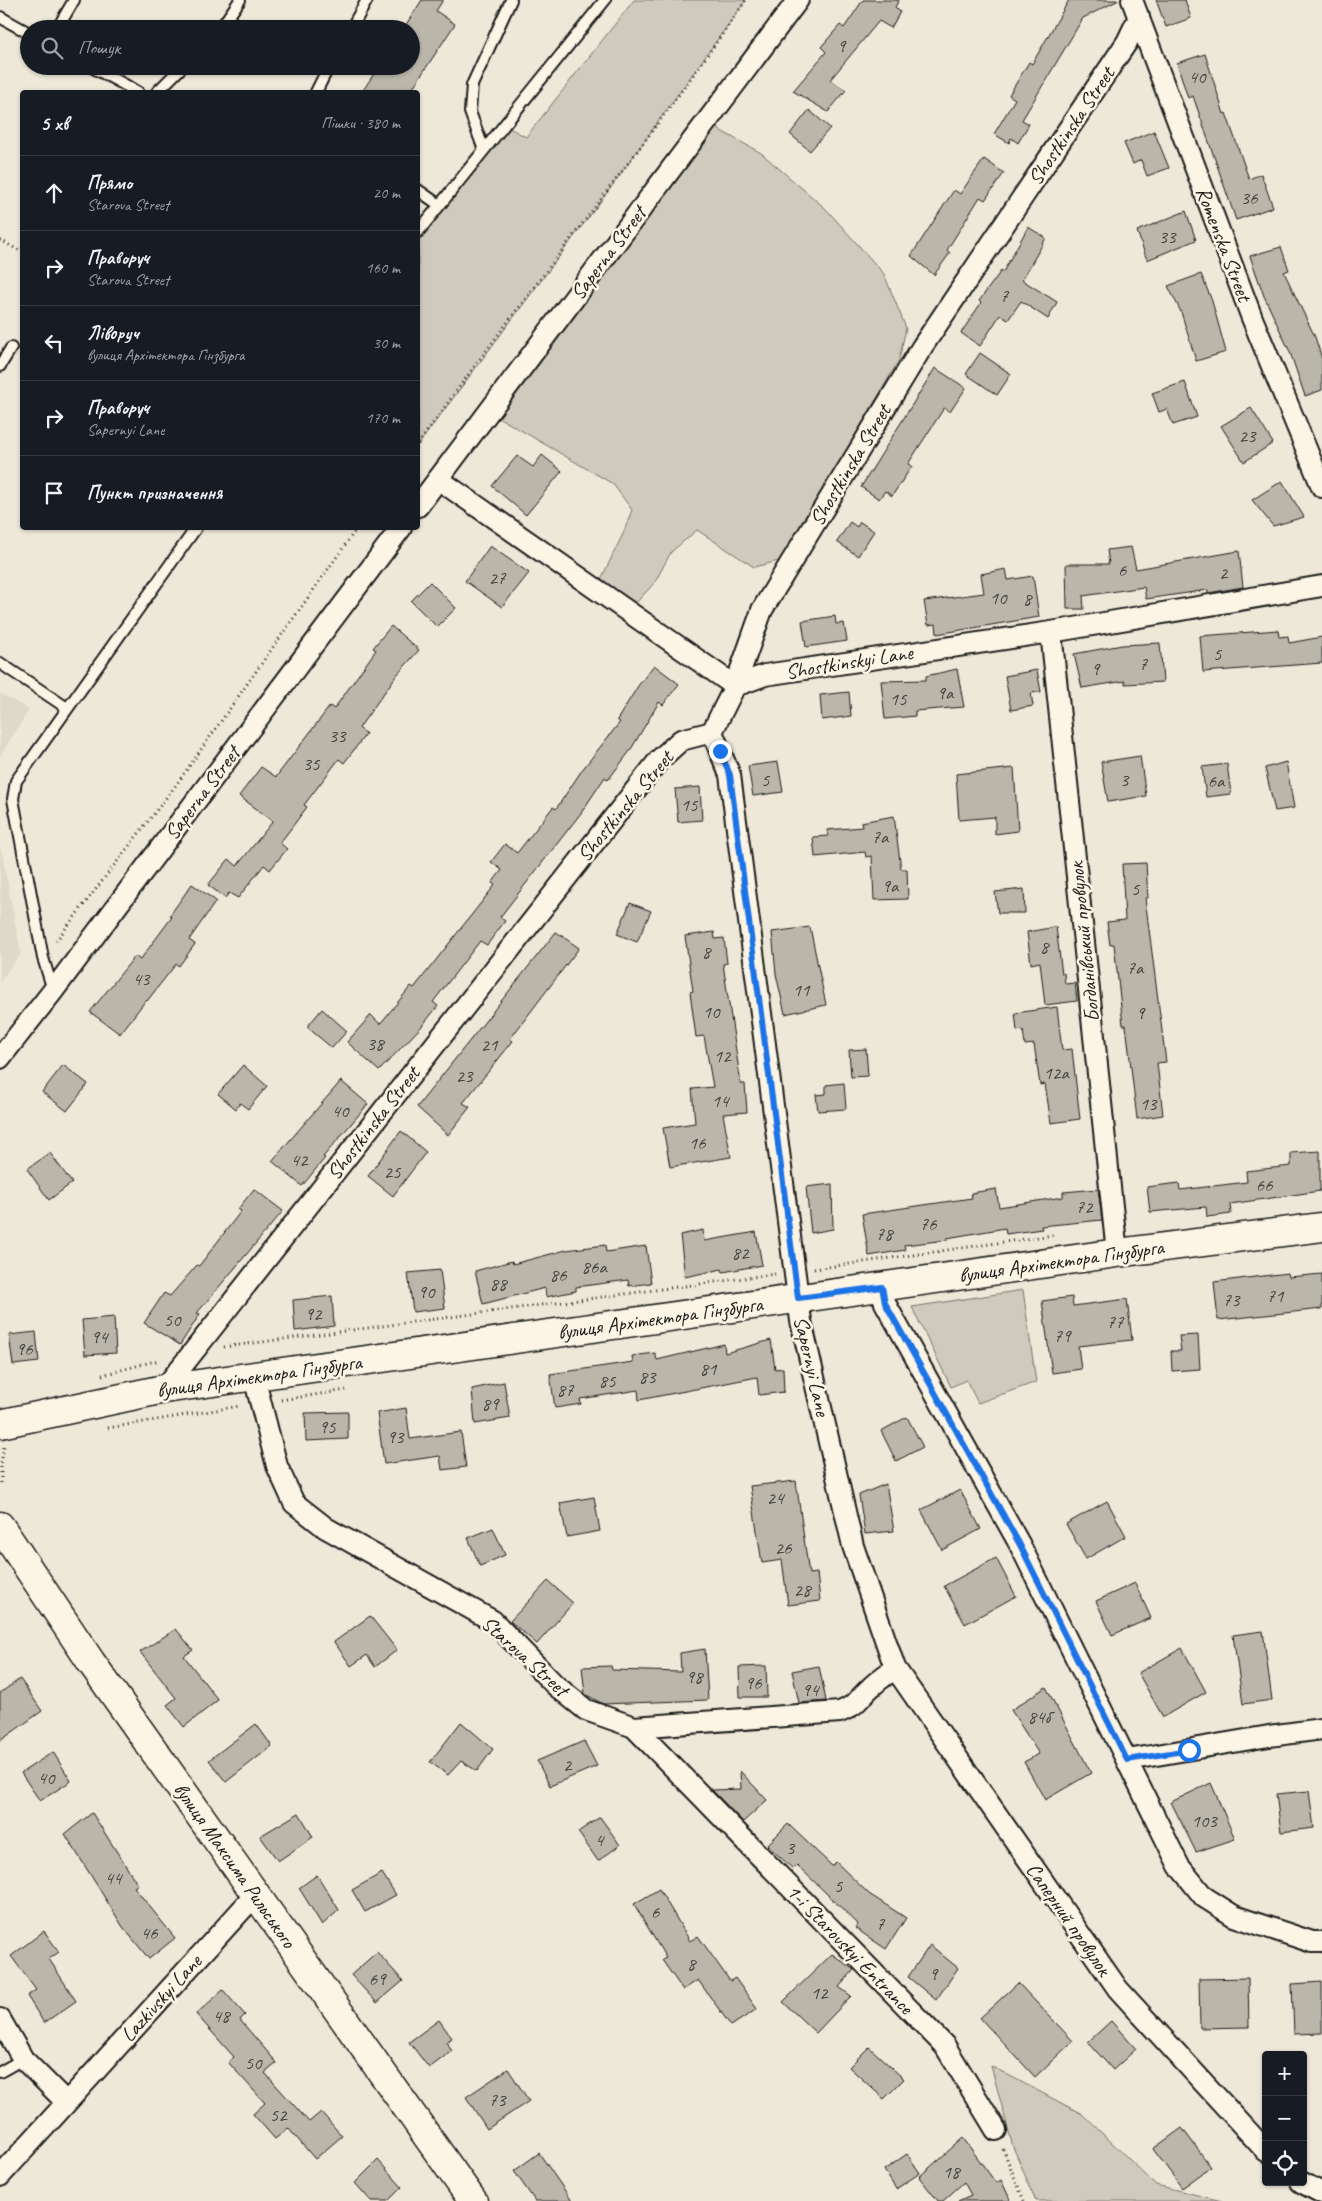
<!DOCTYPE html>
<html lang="uk">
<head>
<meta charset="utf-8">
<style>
	body { margin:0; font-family:Caveat,sans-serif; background:#20242c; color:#f1f3f6 }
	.controls { position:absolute; right:15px; bottom:15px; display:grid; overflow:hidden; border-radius:5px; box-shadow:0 1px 4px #0004 }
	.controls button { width:45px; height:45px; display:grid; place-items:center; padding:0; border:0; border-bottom:1px solid #363941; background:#171b24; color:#f1f3f6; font:25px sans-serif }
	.stop { position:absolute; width:15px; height:15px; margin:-11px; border:4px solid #1a73e8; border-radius:50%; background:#fff }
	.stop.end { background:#1a73e8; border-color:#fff; box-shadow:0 1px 5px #0008 }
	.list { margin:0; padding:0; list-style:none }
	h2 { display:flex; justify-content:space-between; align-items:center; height:65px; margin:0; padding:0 20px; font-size:21px }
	h2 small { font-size:16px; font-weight:400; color:#9ea1a6 }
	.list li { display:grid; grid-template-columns:32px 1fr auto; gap:15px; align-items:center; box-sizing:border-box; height:75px; padding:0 20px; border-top:1px solid #363941 }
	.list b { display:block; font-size:19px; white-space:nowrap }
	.list p { margin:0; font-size:16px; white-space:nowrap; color:#9ea1a6 }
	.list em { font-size:16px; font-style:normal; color:#9ea1a6 }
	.icon { flex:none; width:28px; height:28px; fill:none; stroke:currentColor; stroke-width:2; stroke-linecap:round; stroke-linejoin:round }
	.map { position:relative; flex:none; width:1322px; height:2201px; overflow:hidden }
	.search { position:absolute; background:#171b24; box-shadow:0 1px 4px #0004; left:20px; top:20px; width:400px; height:55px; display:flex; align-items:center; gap:12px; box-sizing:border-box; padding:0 18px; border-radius:28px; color:#9ea1a6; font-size:19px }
	.panel { position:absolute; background:#171b24; box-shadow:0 1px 4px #0004; left:20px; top:90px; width:400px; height:440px; border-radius:5px }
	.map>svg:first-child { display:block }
</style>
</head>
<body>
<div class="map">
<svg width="1322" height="2201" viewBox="0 0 1322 2201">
	<rect width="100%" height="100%" fill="#eee8d9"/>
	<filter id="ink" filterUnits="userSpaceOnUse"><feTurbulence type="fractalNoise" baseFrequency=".02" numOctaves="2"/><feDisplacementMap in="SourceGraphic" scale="10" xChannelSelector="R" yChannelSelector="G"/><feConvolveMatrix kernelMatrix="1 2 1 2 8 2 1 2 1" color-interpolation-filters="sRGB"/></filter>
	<g filter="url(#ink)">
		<path fill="#ded9cb" d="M0 693 29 710 0 756Z
			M0 844 21 953 0 982Z"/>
		<path fill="#cfcabd" stroke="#76736c" d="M634 0H746L609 190 418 445V232L504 125 526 137Z
			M714 127 761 153 826 209 884 274 906 328 899 360 783 560 754 567 697 530 671 552 655 582 636 603 615 593 601 579 623 534 632 510 613 484 498 417Z
			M1023 1290 1036 1382 978 1403 966 1380 951 1387 912 1307Z
			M991 2066 1082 2114 1156 2185 1222 2201H1036L1013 2147Z"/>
		<path fill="#bab6aa" stroke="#1c1c1c" d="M422 0H443L436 11 455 24 410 92H362L379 66H411V29H403Z
			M863 0H899L895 7 900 12 891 28 879 21 830 80 846 90 828 112 793 91 826 52 821 47 840 25 844 28Z
			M1069 0H1119L1083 18 1022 120 1029 124 1018 143 1011 138 1009 143 994 134 1015 99 1009 95 1029 62 1032 64Z
			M1156 0H1185L1191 18 1166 27Z
			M1205 54 1224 114 1226 113 1249 179 1261 174 1273 207 1236 220 1193 96 1188 98 1177 63Z
			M809 110 830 128 810 151 790 134Z
			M1154 131 1169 168 1147 176 1141 160 1133 164 1124 143Z
			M984 159 1004 173 985 200 980 197 947 250 950 253 934 275 911 256 954 190 960 194Z
			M1186 211 1196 240 1147 260 1137 231Z
			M1028 227 1046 238 1022 280 1057 302 1048 319 1021 301 1008 320 1000 315 980 346 961 333 981 303 979 301 1001 271 1003 272Z
			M1281 247 1289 270 1284 272 1315 337 1322 359V390L1305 396 1290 352 1264 296 1250 256Z
			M1201 274 1212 301 1226 352 1196 361 1181 312 1168 286Z
			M980 353 1011 374 997 395 966 374Z
			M935 368 966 388 950 412 944 408 908 464 912 466 892 496 885 491 879 499 861 487Z
			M1185 382 1197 417 1173 425 1167 409 1159 412 1152 393Z
			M1251 408 1273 443 1244 462 1221 426Z
			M542 455 562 471 526 515 492 486 517 456 533 467Z
			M1282 481 1304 517 1273 526 1252 500Z
			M850 522 857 527 860 522 874 531 858 556 837 542Z
			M490 546 529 573 502 607 465 581Z
			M1131 547 1136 569 1239 551 1243 587 1208 593V590L1146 599 1144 587 1083 596 1084 609H1067L1066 564H1109L1107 550Z
			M1006 569 1008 580 1033 576 1039 617 937 634 936 624 928 625 924 601 984 593 981 574Z
			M430 582 456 608 437 627 411 601Z
			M835 616 836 624 844 623 847 641 806 647 802 621Z
			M391 626 419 650 396 676 359 728 366 734 344 763 339 759 304 805 307 807 280 843 287 849 270 870 264 865 238 898 229 893 225 898 208 885 229 859 237 866 273 821 239 796 261 767 276 777 330 706 334 709 376 650 373 648Z
			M1278 630 1279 637 1288 636 1289 643 1322 637V663L1203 672 1200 636Z
			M1160 643 1163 682 1125 684V681L1082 688 1074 654 1122 645Z
			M654 665 679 684 663 705 659 702 630 751 608 780 605 777 581 813 500 917 505 921 487 945 480 941 433 1002 438 1006 422 1026 379 1071 347 1042 371 1015 380 1024 411 986 414 988 495 885 492 883 502 870 491 862 505 844 517 853 553 807 556 809 582 770 620 722 617 720 638 686Z
			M957 669 964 707 915 711V716L885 719 881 681 926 680V676Z
			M1037 670 1041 692 1031 693 1033 706 1011 710 1005 676Z
			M849 692 851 716 822 720 820 695Z
			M1140 756 1146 796 1108 802 1101 762Z
			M778 762 783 792 753 796 748 766Z
			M1286 762 1294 808 1275 811 1265 768Z
			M1227 764 1231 794 1206 797 1202 767Z
			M1014 768 1018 831 995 834V817L959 820 956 774Z
			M700 787 702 820 678 822 675 789Z
			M894 816 901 869H907L908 899 874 900 872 856 866 857 865 852 815 857 813 837 828 836 827 830 862 827 861 822Z
			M1146 863 1148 898H1145L1166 1062 1157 1063 1163 1115 1137 1119 1126 1025H1123L1114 944 1110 945 1107 922 1125 920 1122 864Z
			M192 884 216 901 189 940 195 944 179 966 176 964 147 1001 146 1000 120 1034 90 1012 135 956 140 960 172 917 170 915Z
			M1024 889 1025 913H998L995 892Z
			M630 903 651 911 637 942 617 934Z
			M810 927 826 1005 785 1014 776 974 772 932Z
			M1056 927 1062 974 1064 973 1065 984 1075 983 1077 1001 1045 1005 1040 962 1031 964 1027 932Z
			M556 932 579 948 510 1039 513 1041 463 1103 470 1107 448 1135 417 1107Z
			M714 932 715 939 724 938 727 963 723 964 741 1084H745L747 1112 723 1114 731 1157 670 1167 663 1128 695 1123 692 1089 713 1087 704 1036 696 1037 690 992 693 991 685 936Z
			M1057 1007 1062 1050 1072 1049 1080 1119 1051 1123 1045 1084 1040 1085 1034 1044 1025 1045 1023 1030 1017 1031 1015 1013Z
			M322 1009 347 1031 332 1048 307 1027Z
			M866 1049 868 1076 851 1077 849 1050Z
			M63 1065 88 1084 67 1111 42 1092Z
			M243 1065 267 1086 248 1109 240 1103 236 1109 218 1094Z
			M341 1081 368 1104 323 1157 325 1158 302 1186 272 1161Z
			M844 1083 846 1109 818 1111 816 1095 826 1094V1085Z
			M401 1131 426 1152 393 1196 368 1176Z
			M1320 1151V1191L1230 1204 1231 1214 1207 1217 1206 1207 1150 1212 1147 1187 1179 1183 1180 1190 1247 1182 1246 1171 1291 1166V1153Z
			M50 1153 72 1183 49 1200 27 1169Z
			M832 1184 833 1229 811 1233 806 1187Z
			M254 1189 283 1211 197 1313 200 1314 180 1345 144 1323 164 1293 170 1296 197 1265 199 1266 241 1211 238 1209Z
			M996 1189 999 1207 1063 1197V1192L1098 1189 1102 1220 1041 1226 1042 1229 1006 1234 1005 1228 947 1238V1240L904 1245 905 1250 869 1256 862 1214 972 1198 971 1193Z
			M703 1230 704 1241 756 1232 762 1265 723 1272 722 1269 685 1277 680 1235Z
			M605 1245 606 1252 646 1246 651 1283 629 1286 628 1280 576 1287V1291L546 1297 545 1288 483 1304 475 1271 512 1261 513 1264 566 1250Z
			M440 1270 445 1308 413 1312 408 1273Z
			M1288 1273 1289 1277 1322 1274V1309L1218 1320 1214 1282Z
			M332 1296 334 1326 295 1331 293 1300Z
			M1072 1297 1073 1306 1127 1299 1132 1340 1078 1346 1081 1369 1052 1373 1042 1301Z
			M114 1317 116 1353 85 1355 82 1320Z
			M36 1332 39 1362 13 1365 9 1335Z
			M1198 1335 1200 1369 1172 1371 1171 1351H1181L1179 1336Z
			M771 1340 775 1369 783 1368 784 1392 759 1395 757 1377 639 1400 638 1390 580 1399 581 1404 555 1408 550 1374 633 1362 632 1356 655 1353 657 1360 724 1344 725 1353Z
			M504 1382 510 1418 475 1424 472 1389Z
			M406 1408 410 1439 461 1432 466 1467 442 1470 440 1456 384 1464 377 1413Z
			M348 1412V1439L306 1441 305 1413Z
			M907 1417 923 1447 896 1461 881 1431Z
			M796 1481 809 1574 817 1573 820 1601 788 1605 782 1560 762 1563 750 1486Z
			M886 1484 894 1531 865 1534 859 1495Z
			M960 1490 981 1529 942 1550 921 1510Z
			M594 1497 600 1531 567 1537 560 1503Z
			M1107 1501 1126 1536 1086 1559 1066 1524Z
			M493 1528 505 1555 480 1566 468 1538Z
			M996 1558 1016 1596 965 1624 944 1586Z
			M548 1581 573 1603 537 1644 510 1621Z
			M1135 1583 1151 1618 1112 1635 1096 1601Z
			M370 1616 397 1650 375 1667 367 1655 351 1666 334 1642Z
			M176 1629 193 1650 184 1656 218 1700 184 1727 167 1705 176 1698 140 1652Z
			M1263 1631 1272 1700 1243 1704 1233 1635Z
			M1182 1648 1206 1692 1163 1717 1138 1673Z
			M705 1649 708 1700 603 1704 585 1694 582 1667 611 1666 612 1670 681 1672 680 1653Z
			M766 1666 767 1697H740L739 1667Z
			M819 1666 826 1701 799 1703 792 1671Z
			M20 1679 42 1711 0 1741V1693Z
			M1046 1687 1091 1773 1045 1800 1024 1762 1039 1754 1011 1710Z
			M461 1722 493 1749 477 1771 461 1761 448 1775 430 1762Z
			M256 1724 272 1746 226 1782 209 1760Z
			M584 1741 597 1766 550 1786 537 1761Z
			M53 1752 71 1781 40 1801 21 1773Z
			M740 1771 767 1800 743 1822 712 1790 741 1789Z
			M1211 1783 1235 1839 1196 1852 1171 1802Z
			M1309 1791 1314 1828 1281 1832 1276 1794Z
			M92 1813 138 1885 134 1887 175 1938 149 1959 123 1927 65 1834Z
			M299 1813 313 1837 278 1861 260 1836Z
			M600 1817 620 1845 598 1861 578 1832Z
			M788 1824 832 1866 836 1862 869 1894 906 1918 886 1949 855 1928 858 1924 797 1865 793 1869 767 1845Z
			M382 1873 396 1895 365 1912 352 1890Z
			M317 1875 339 1910 322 1925 299 1888Z
			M659 1889 690 1941 698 1936 730 1981 735 1978 757 2009 731 2026 698 1980 683 1990 662 1960 666 1958 634 1904Z
			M44 1931 59 1952 49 1959 76 2001 44 2023 27 1996 36 1990 11 1956Z
			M930 1945 958 1968 936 2000 908 1977Z
			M377 1952 403 1981 377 2003 351 1975Z
			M832 1954 854 1970 839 1987 851 1996 816 2033 783 2002Z
			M1248 1978 1249 2027 1200 2028 1199 1979Z
			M1322 1982V2033L1294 2034 1292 1984Z
			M1018 1983 1073 2041 1035 2077 980 2018Z
			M223 1990 245 2015 240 2020 277 2063 265 2073 309 2122 321 2112 342 2136 315 2159 288 2128 275 2139 253 2114 265 2103 228 2062 234 2057 196 2014Z
			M439 2020 452 2038 446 2042 452 2051 429 2068 409 2042Z
			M1111 2021 1136 2049 1113 2070 1088 2042Z
			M869 2047 904 2079 884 2099 849 2067Z
			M508 2069 529 2101 487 2129 466 2097Z
			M1182 2128 1211 2167 1182 2188 1153 2149Z
			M963 2138 996 2183 1001 2180 1011 2201H958L971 2195 964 2182 943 2201H938L919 2177Z
			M539 2153 572 2201H535L514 2171Z
			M907 2154 920 2173 896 2189 884 2170Z
			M378 2160 402 2187 388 2201H371L355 2183Z"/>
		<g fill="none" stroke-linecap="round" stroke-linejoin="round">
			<g stroke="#1c1c1c" stroke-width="14">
				<path id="lane" d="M0 17 29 33
					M57 29 74 0
					M220 29 240 0
					M351 29 367 0
					M90 66 138 92
					M157 92 183 66
					M316 92 329 66
					M484 150 470 112 472 85 511 0
					M418 190 438 204
					M418 232 605 0
					M0 366 11 348
					M0 663 67 708
					M53 990 43 958 13 799 16 781 196 528
					M0 2072 23 2059"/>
			</g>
			<g stroke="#1c1c1c" stroke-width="24">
				<path id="street" d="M1132 0 1252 318 1322 487
					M438 479 735 686 765 675 1051 632 1322 586
					M418 506 798 0
					M1051 632 1117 1253
					M712 732 730 775 801 1321 853 1546 895 1668 1118 1989 1266 2151
					M0 1058 53 991 401 528
					M882 1287 885 1303 1020 1545 1179 1866 1204 1897 1234 1916 1312 1942H1322
					M254 1377 277 1466 294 1503 326 1528 493 1621 555 1685 586 1710 634 1727 840 1712C857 1705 858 1699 870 1688 878 1680 887 1674 895 1668
					M164 1389 659 760 681 740 712 732 735 686 762 610 922 347 1127 42 1139 17
					M634 1727 945 2046 996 2130
					M1127 1760 1269 1736 1322 1729
					M0 2019 23 2059 66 2102
					M0 2176 255 1895
					M1301 2182 1322 2193"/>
			</g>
			<g stroke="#1c1c1c" stroke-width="31">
				<path id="secondary" d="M0 1526 91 1662 473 2201"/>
			</g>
			<g stroke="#1c1c1c" stroke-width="31">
				<path id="primary" d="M0 1424 164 1389 1117 1253 1322 1227"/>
			</g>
			<path stroke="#1c1c1c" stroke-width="3" stroke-dasharray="1 4" stroke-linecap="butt" d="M302 66 310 71
				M0 240 22 252
				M418 444C525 294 642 152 746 0
				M56 941 176 785 357 528
				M814 1269 1053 1235
				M224 1347 775 1274
				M102 1375 159 1360
				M281 1400 346 1390
				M108 1428 240 1406
				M1 1483V1464L4 1447
				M1003 2149 1024 2201"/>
			<use href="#lane" stroke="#fcf5e5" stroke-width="10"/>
			<use href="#street" stroke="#fcf5e5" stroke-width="20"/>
			<use href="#secondary" stroke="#fcf5e5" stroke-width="28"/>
			<use href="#primary" stroke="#fcf5e5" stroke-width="28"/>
		</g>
	</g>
	<g fill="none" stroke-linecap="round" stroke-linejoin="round" filter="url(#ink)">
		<path stroke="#1a73e8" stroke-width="6" d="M720 751 730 775 798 1298 882 1287 885 1303 1020 1545 1127 1760 1189 1750"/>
	</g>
	<g text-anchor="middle" stroke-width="5" stroke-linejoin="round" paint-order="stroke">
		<g font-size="19" fill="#444240">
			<text x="841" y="52">9</text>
			<text x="1197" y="83">40</text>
			<text x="1249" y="204">36</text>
			<text x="1167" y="243">33</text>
			<text x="1004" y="302">7</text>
			<text x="1247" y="442">23</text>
			<text x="1122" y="576">6</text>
			<text x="1223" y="579">2</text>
			<text x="497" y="584">27</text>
			<text x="998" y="604">10</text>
			<text x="1027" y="605">8</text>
			<text x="1217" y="660">5</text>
			<text x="1143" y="670">7</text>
			<text x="1095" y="675">9</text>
			<text x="945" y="699">9а</text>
			<text x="898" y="705">15</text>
			<text x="337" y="742">33</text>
			<text x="311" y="770">35</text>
			<text x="765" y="786">5</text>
			<text x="1124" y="786">3</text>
			<text x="1216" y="787">6а</text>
			<text x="689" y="811">15</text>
			<text x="880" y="843">7а</text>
			<text x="890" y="892">9а</text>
			<text x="1135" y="895">5</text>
			<text x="1044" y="953">8</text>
			<text x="706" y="958">8</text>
			<text x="1135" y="974">7а</text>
			<text x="141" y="985">43</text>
			<text x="801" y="996">11</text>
			<text x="711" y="1018">10</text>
			<text x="1140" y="1019">9</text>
			<text x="375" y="1050">38</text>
			<text x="489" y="1051">21</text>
			<text x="722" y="1062">12</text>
			<text x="1056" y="1079">12а</text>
			<text x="464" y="1082">23</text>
			<text x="720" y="1107">14</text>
			<text x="1148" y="1110">13</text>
			<text x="340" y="1117">40</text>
			<text x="697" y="1149">16</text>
			<text x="299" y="1166">42</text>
			<text x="392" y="1178">25</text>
			<text x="1264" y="1191">66</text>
			<text x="1084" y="1213">72</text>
			<text x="928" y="1230">76</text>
			<text x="884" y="1240">78</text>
			<text x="740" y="1259">82</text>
			<text x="594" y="1273">86а</text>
			<text x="558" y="1281">86</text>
			<text x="498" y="1290">88</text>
			<text x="426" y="1298">90</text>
			<text x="1275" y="1302">71</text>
			<text x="1231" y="1306">73</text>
			<text x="313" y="1320">92</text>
			<text x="172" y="1326">50</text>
			<text x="1115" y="1328">77</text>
			<text x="1062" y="1342">79</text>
			<text x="99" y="1343">94</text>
			<text x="24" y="1355">96</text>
			<text x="708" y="1375">81</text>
			<text x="647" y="1383">83</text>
			<text x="607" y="1387">85</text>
			<text x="565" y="1396">87</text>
			<text x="490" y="1410">89</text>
			<text x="327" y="1433">95</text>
			<text x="395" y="1443">93</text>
			<text x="775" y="1504">24</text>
			<text x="783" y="1554">26</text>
			<text x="802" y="1596">28</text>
			<text x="694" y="1683">98</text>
			<text x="753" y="1689">96</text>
			<text x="810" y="1696">94</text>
			<text x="1039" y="1723">84б</text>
			<text x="567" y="1771">2</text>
			<text x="46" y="1784">40</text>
			<text x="1204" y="1827">103</text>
			<text x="599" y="1846">4</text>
			<text x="790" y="1854">3</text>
			<text x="113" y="1884">44</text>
			<text x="838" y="1892">5</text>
			<text x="655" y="1918">6</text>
			<text x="880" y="1930">7</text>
			<text x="149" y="1939">46</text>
			<text x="691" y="1970">8</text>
			<text x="933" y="1980">9</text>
			<text x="377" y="1985">69</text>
			<text x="819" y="1999">12</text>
			<text x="221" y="2022">48</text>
			<text x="253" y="2069">50</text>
			<text x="497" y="2106">73</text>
			<text x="278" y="2121">52</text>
			<text x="951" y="2178">18</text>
		</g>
		<g font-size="21" fill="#1c1c1c" stroke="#fcf5e5">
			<text transform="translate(1071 126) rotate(-56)" y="7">Shostkinska Street</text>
			<text transform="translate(1224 244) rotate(69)" y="7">Romenska Street</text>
			<text transform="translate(608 253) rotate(-53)" y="7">Saperna Street</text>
			<text transform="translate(850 465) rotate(-59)" y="7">Shostkinska Street</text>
			<text transform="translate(849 662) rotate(-9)" y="7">Shostkinskyi Lane</text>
			<text transform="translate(202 793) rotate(-53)" y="7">Saperna Street</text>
			<text transform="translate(625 806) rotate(-50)" y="7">Shostkinska Street</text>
			<text transform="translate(1084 942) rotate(-96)" y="7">Богданівський провулок</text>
			<text transform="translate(373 1123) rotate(-52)" y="7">Shostkinska Street</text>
			<text transform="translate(1061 1261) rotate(-8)" y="7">вулиця Архітектора Гінзбурга</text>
			<text transform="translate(660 1318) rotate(-8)" y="7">вулиця Архітектора Гінзбурга</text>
			<text transform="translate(812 1366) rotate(77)" y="7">Sapernyi Lane</text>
			<text transform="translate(259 1376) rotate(-8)" y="7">вулиця Архітектора Гінзбурга</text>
			<text transform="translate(525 1656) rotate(42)" y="7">Starova Street</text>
			<text transform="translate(235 1865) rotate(55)" y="7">вулиця Максима Рильського</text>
			<text transform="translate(1069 1919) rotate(55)" y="7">Саперний провулок</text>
			<text transform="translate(850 1949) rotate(46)" y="7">1-i Starovskyi Entrance</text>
			<text transform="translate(161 1998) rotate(-48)" y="7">Lazkivskyi Lane</text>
		</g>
	</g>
</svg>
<div class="controls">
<button>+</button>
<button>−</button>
<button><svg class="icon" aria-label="locate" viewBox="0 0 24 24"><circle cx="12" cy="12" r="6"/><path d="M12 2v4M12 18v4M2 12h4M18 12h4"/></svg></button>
</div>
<div class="stop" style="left:1189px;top:1750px"></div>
<div class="stop end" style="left:720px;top:751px"></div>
<div class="search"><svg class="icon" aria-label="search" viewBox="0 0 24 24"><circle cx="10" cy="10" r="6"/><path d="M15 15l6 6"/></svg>Пошук</div>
<section class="panel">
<h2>5 хв<small>Пішки · 380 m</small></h2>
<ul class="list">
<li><svg class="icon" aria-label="ahead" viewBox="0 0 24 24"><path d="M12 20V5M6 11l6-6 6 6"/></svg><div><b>Прямо</b><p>Starova Street</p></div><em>20 m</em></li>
<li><svg class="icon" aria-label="right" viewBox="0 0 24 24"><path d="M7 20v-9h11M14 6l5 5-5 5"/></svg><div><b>Праворуч</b><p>Starova Street</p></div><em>160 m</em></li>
<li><svg class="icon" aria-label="left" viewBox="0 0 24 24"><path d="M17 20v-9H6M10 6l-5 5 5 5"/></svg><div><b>Ліворуч</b><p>вулиця Архітектора Гінзбурга</p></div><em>30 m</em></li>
<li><svg class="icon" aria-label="right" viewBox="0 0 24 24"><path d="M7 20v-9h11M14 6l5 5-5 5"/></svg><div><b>Праворуч</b><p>Sapernyi Lane</p></div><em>170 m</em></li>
<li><svg class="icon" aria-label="arrive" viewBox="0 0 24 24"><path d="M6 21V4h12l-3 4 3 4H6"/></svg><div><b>Пункт призначення</b></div></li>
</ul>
</section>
</div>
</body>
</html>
